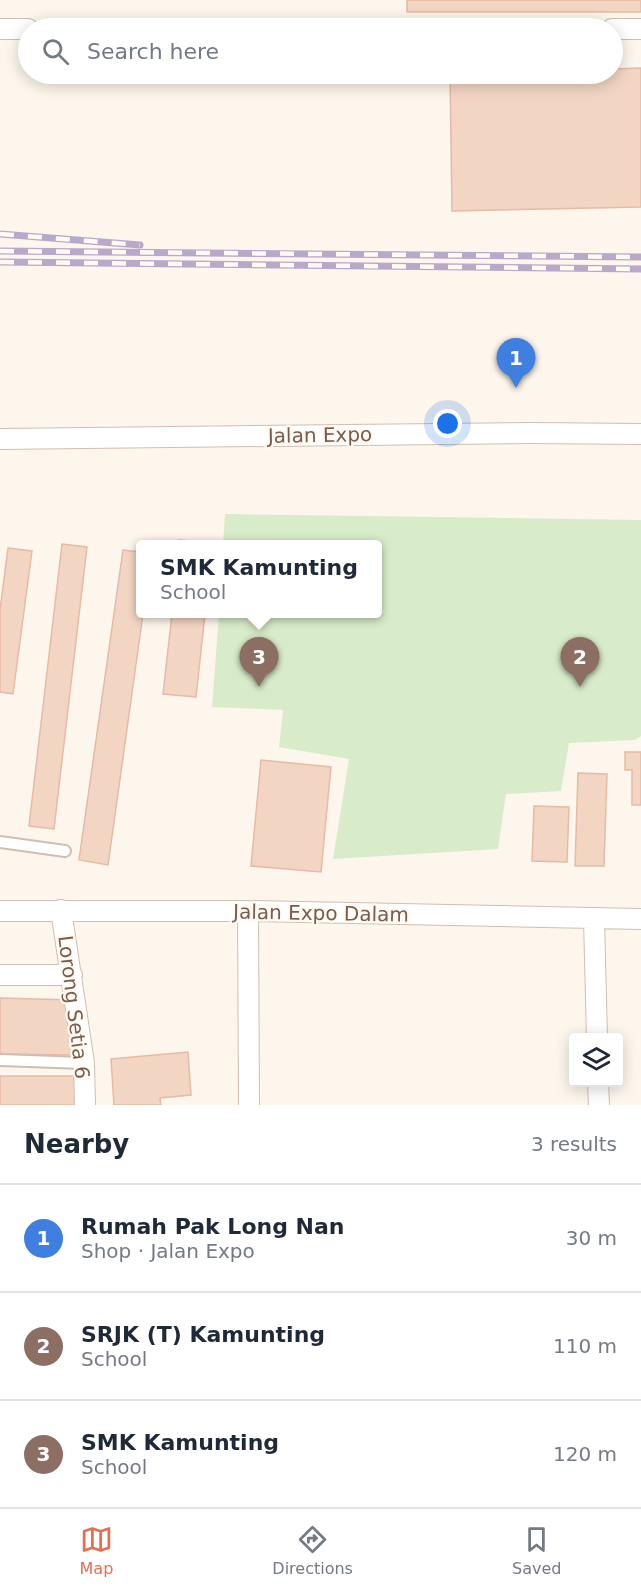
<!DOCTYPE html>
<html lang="en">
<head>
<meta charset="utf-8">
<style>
	body { margin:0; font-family:"DejaVu Sans",sans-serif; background:#f2f2f3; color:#1f2937 }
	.controls { position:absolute; right:18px; bottom:18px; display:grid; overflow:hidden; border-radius:6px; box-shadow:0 3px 15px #0003 }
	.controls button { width:54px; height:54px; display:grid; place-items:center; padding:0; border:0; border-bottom:2px solid #e0e1e3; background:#fff; color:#1f2937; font:30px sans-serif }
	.you { position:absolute; left:448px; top:424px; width:21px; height:21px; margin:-15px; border:4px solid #fff; border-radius:50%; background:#1a73e8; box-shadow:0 0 0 9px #1a73e833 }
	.badge { display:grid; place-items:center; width:39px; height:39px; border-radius:50%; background:#e76f51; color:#fff; font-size:20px; font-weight:700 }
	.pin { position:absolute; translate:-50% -50px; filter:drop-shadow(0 2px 3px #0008) }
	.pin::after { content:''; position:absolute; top:32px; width:21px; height:18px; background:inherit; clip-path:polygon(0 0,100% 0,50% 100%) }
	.popup { position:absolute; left:136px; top:540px; width:246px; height:78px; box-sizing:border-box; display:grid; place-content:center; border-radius:6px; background:#fff; filter:drop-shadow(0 2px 4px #0005); font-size:20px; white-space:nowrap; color:#747a83 }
	.popup b { font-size:22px; color:#1f2937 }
	.popup::after { content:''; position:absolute; left:50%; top:100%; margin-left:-12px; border:12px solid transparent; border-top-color:#fff }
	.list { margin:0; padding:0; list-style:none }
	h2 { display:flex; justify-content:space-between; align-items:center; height:78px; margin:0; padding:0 24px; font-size:26px }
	h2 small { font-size:20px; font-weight:400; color:#747a83 }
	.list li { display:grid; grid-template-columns:39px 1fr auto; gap:18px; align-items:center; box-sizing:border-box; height:108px; padding:0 24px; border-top:2px solid #e0e1e3 }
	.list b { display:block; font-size:22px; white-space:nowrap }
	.list p { margin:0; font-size:20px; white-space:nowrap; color:#747a83 }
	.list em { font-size:20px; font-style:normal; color:#747a83 }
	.icon { flex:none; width:33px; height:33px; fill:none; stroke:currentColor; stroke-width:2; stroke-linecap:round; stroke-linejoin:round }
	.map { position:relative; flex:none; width:641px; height:1105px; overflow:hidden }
	.search { position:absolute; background:#fff; box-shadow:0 3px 15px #0003; left:18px; right:18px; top:18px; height:66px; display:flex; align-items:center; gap:15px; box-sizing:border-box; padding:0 21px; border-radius:33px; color:#747a83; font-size:22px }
	.sheet { height:402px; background:#fff }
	nav { display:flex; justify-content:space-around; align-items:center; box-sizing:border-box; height:84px; border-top:2px solid #e0e1e3; background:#fff; font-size:16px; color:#747a83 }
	nav a { display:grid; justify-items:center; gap:3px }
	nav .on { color:#e76f51 }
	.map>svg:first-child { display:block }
</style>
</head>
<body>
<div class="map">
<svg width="641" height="1105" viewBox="0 0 641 1105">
	<rect width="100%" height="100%" fill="#fdf6ec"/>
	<path fill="#d8ecc9" d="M225 514 641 520V736L635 740 569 743 561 791 506 794 498 849 333 859 349 759 279 747 283 710 212 707 219 614H378V544H223Z"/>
	<path fill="#f3d5c3" stroke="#e6bba3" stroke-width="1.5" d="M407 0H641V12H407Z
		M641 68V207L452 211 450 74H612V69Z
		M179 540 213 543V544H179Z
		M62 544 87 547 54 829 29 826Z
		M8 548 32 551 13 694 0 692V610Z
		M123 550 140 552V614H143L108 865 79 860Z
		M172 614H205L196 697 163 694Z
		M625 752H641V805H632V770H625Z
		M261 760 331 767 321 872 251 866Z
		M578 773 607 774 604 866H575Z
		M534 806 569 807 567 862 532 861Z
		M0 998 72 1000 71 1055 0 1054Z
		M188 1052 191 1095 160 1098 161 1105H114L111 1059Z
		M0 1076H77V1105H0Z"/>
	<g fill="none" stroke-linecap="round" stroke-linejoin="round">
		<g stroke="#d1beb0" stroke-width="14">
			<path id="lane" d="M0 842 65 851
				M0 1060 84 1063"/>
		</g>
		<g stroke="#d1beb0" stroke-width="22">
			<path id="street" d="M0 29H28
				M612 29H641
				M0 439 530 433 641 434
				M61 910 84 1063 85 1105
				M0 911H248L641 919
				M248 911 249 1105
				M594 919 597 1038
				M0 975H72
				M598 1082 599 1105"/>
		</g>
		<use href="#lane" stroke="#fff" stroke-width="10"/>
		<use href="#street" stroke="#fff" stroke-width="20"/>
		<g stroke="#b9a8c9" stroke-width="7">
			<path id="rail" d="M0 234 140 245
				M0 251 641 257
				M0 262 641 269"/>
		</g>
		<use href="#rail" stroke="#fffaf3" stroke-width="4.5" stroke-dasharray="14" stroke-linecap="butt"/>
	</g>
	<g text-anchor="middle" stroke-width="4.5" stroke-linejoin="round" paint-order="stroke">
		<g font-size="20" fill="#7a5c4d" stroke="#fffaf3">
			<text transform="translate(320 435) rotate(-1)" y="7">Jalan Expo</text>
			<text transform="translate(321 913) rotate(1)" y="7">Jalan Expo Dalam</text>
			<text transform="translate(74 1007) rotate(83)" y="7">Lorong Setia 6</text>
		</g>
	</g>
</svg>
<div class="controls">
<button><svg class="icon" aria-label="layers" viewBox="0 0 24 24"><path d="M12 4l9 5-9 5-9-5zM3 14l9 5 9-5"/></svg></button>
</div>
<div class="you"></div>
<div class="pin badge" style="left:516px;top:388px;background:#3f7fe0">1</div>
<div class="pin badge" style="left:580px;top:687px;background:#8d6e63">2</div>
<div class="pin badge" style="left:259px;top:687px;background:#8d6e63">3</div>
<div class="popup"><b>SMK Kamunting</b>School</div>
<div class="search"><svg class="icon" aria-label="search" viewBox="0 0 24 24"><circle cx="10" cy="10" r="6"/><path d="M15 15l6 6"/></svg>Search here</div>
</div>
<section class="sheet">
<h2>Nearby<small>3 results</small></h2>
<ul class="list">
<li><span class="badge" style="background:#3f7fe0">1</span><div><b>Rumah Pak Long Nan</b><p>Shop · Jalan Expo</p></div><em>30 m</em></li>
<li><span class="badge" style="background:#8d6e63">2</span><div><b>SRJK (T) Kamunting</b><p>School</p></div><em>110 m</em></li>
<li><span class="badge" style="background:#8d6e63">3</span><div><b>SMK Kamunting</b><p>School</p></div><em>120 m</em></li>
</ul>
</section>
<nav>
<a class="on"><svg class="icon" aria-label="map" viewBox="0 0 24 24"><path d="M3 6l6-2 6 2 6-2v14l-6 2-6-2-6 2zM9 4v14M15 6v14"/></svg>Map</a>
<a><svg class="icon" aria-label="directions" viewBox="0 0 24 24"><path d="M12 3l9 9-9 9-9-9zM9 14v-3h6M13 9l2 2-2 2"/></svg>Directions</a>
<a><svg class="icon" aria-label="saved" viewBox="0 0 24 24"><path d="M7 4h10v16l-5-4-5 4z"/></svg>Saved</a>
</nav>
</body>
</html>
